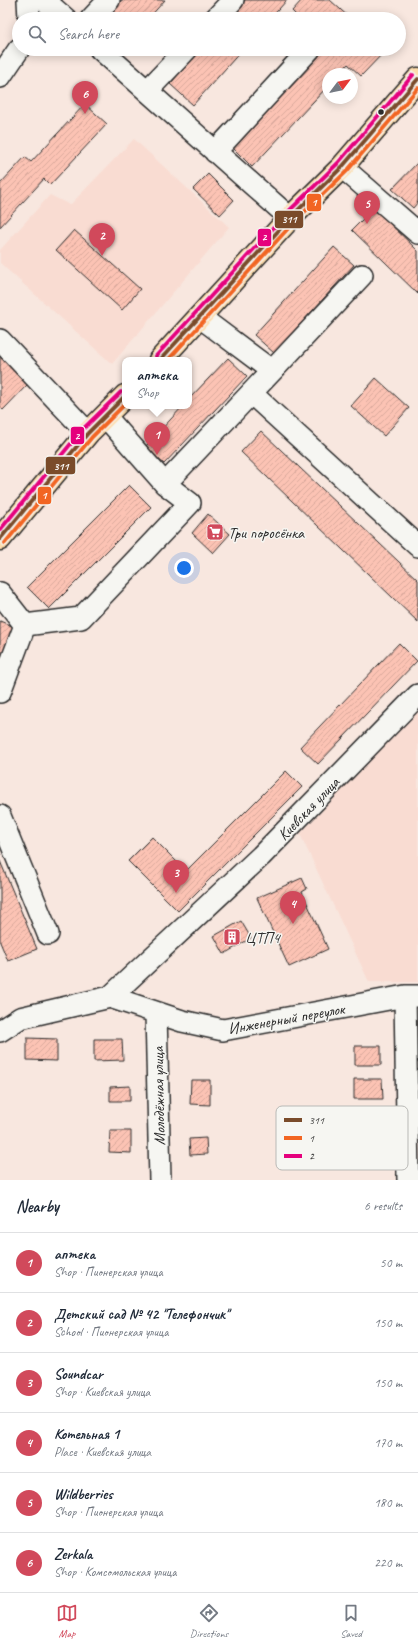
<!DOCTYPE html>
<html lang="en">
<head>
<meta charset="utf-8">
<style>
	body { margin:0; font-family:Caveat,sans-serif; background:#f2f2f3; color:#1f2937 }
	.compass { position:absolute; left:322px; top:68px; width:36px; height:36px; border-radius:50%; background:#fff; box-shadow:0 2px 10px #0003; rotate:58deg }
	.you { position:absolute; left:184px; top:568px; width:14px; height:14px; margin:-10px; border:3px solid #fff; border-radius:50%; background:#1a73e8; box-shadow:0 0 0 6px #1a73e833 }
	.badge { display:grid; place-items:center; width:26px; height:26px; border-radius:50%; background:#d1495b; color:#fff; font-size:13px; font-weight:700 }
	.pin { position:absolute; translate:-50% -33px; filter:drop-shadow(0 1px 2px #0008) }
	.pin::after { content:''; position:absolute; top:21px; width:14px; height:12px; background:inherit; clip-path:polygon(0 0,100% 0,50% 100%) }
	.popup { position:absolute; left:122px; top:357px; width:70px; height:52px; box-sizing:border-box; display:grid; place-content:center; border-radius:8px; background:#fff; filter:drop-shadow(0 1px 3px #0005); font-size:13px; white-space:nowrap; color:#747a83 }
	.popup b { font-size:15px; color:#1f2937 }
	.popup::after { content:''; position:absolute; left:50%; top:100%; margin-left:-8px; border:8px solid transparent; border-top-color:#fff }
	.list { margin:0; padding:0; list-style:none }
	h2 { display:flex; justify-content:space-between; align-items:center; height:52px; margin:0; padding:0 16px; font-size:17px }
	h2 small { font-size:13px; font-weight:400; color:#747a83 }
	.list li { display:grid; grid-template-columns:26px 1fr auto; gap:12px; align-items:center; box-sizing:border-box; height:60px; padding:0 16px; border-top:1px solid #e0e1e3 }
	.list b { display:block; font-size:15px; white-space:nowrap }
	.list p { margin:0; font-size:13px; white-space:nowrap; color:#747a83 }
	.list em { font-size:13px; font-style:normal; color:#747a83 }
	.icon { flex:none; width:22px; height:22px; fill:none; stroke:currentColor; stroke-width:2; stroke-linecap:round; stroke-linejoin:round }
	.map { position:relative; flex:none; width:418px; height:1180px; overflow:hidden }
	.search { position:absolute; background:#fff; box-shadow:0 2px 10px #0003; left:12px; right:12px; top:12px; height:44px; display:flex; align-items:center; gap:10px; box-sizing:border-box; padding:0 14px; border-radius:22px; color:#747a83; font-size:15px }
	.sheet { height:412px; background:#fff }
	nav { display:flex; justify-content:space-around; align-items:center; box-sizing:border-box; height:56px; border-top:1px solid #e0e1e3; background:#fff; font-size:11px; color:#747a83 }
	nav a { display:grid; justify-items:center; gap:2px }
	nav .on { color:#d1495b }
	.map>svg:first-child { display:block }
</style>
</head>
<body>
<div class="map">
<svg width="418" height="1180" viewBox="0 0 418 1180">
	<defs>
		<pattern id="building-hatch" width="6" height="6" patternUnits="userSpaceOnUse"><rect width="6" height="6" fill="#fcc3b4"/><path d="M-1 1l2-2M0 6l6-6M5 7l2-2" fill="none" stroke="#d8a89b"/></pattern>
	</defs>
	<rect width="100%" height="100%" fill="#f8e7df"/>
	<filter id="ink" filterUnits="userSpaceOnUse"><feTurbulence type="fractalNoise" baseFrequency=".025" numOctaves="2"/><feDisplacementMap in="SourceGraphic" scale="8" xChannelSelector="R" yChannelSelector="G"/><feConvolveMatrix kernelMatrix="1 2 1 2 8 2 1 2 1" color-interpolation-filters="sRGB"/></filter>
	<g filter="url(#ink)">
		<path fill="#f9dcd2" d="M134 139 229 227 112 364 0 263V250L50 195 70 205Z
			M418 707V982H369L300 834Z"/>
		<path fill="url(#building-hatch)" stroke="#2b2b2b" d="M122 0H165L148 19H105Z
			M245 0H287L270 19H228Z
			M302 0H330L351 19H300L292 11Z
			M201 49H243L193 105 170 84Z
			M323 49H383L385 51 361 76 348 64 339 74H328V86L252 167 232 147Z
			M85 104 107 124 50 185 44 179 0 227V184L25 157 31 162Z
			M418 162V202L413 208 392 189Z
			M208 174 234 200 220 215 193 189Z
			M374 208 418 251V294L352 230Z
			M74 230 140 289 122 310 56 250Z
			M334 247 354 265 274 353 254 335Z
			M0 356 28 384 3 410 0 407Z
			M228 358 247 376 164 464 145 447 183 406H189V399Z
			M376 378 409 408 384 436 351 406Z
			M261 431 418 580V622L241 452Z
			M129 485 151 507 49 609 27 587Z
			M208 514 230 534 213 553 192 533Z
			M0 621 14 627 0 660Z
			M399 643 417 661 318 764 300 747Z
			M286 771 302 787 178 911 128 861 152 837 186 871Z
			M0 861 37 949 8 961 0 942Z
			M302 878 307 889 302 892 328 949 289 967 257 898Z
			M241 921 251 938 224 954 214 936Z
			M27 1038 57 1039V1061L27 1060Z
			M94 1039H122L123 1060 94 1061Z
			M355 1046H381V1065H355Z
			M354 1079H382L383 1099H354Z
			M191 1080H210V1105L190 1104Z
			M130 1086V1101H110V1087Z
			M110 1131H131V1153L109 1152Z
			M367 1132H382V1153H367Z
			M206 1138 207 1154 190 1155 189 1139Z"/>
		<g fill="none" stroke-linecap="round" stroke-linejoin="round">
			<g stroke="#2b2b2b" stroke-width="24">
				<path id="minor" d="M28 0 29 19
					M44 0 66 19
					M91 19 109 0
					M215 19 233 0
					M100 49 290 218
					M0 77 19 49
					M147 91 187 49
					M215 152 310 49
					M342 167 418 233
					M0 340 88 433
					M272 371 362 275
					M251 393 418 546
					M165 484 272 371 200 317
					M0 593 25 625 0 692
					M25 625 81 618 190 503 165 484 106 417
					M0 816 48 934
					M405 996 408 1180
					M110 997 182 1021 223 1030 405 996H418
					M156 1013 160 1180
					M0 1031 20 1018 110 997 261 856 418 695"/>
			</g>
			<g stroke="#2b2b2b" stroke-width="25">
				<path id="major" d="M160 360 290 218 342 167 418 79
					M0 539 88 433 125 396"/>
			</g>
			<use href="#minor" stroke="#f6f6f2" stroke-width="21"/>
			<use href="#major" stroke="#fddcac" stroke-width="22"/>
			<g stroke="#f6f6f2" stroke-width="7">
				<path id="bus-1" d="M160 360 290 218 342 167 418 79
					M0 539 88 433 125 396"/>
			</g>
			<g stroke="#f6f6f2" stroke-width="7">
				<path id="bus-2" d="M168 360 294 222 347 171 418 88
					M5 543 92 437 125 404"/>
			</g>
			<g stroke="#f6f6f2" stroke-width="7">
				<path id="bus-3" d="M156 356 286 214 338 163 413 75
					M0 530 83 429 121 392"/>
			</g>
			<use href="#bus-1" stroke="#7a4b2a" stroke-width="4"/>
			<use href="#bus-2" stroke="#f26522" stroke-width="4"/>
			<use href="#bus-3" stroke="#e5007d" stroke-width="4"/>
		</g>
	</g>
	<defs>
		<g id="supermarket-square" transform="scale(0.9)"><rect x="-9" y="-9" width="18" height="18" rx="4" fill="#d1495b" stroke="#f6f6f2"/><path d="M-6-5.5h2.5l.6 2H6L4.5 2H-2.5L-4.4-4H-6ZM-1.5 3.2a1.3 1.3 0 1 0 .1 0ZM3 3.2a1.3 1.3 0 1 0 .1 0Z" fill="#fff"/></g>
		<g id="building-square" transform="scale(0.9)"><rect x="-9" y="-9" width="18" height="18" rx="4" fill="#d1495b" stroke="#f6f6f2"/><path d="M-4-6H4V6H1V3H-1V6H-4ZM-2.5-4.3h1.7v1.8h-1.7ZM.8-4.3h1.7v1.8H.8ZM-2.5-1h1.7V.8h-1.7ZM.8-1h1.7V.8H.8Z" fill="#fff"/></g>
	</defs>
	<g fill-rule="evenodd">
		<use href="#supermarket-square" x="215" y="532"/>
		<use href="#building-square" x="232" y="937"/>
	</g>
	<circle fill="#2b2b2b" stroke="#f6f6f2" stroke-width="1.5" cx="381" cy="112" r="3.5"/>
	<g text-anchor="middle" stroke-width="3" stroke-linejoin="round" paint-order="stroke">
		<g font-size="16" fill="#2b2b2b" stroke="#f6f6f2" text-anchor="start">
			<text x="228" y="538">Три поросёнка</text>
			<text x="245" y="943">ЦТП4</text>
		</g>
		<g font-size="16" fill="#2b2b2b" stroke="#f6f6f2">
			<text transform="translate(308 808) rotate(-46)" y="6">Киевская улица</text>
			<text transform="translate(286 1018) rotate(-10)" y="6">Инженерный переулок</text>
			<text transform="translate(158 1096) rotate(-91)" y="6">Молодёжная улица</text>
		</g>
	</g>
	<rect x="276" y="1106" width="132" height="64" rx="6" fill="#f6f6f2" stroke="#b9b9b6" stroke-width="1"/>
	<rect x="284" y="1118" width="18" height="4" fill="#7a4b2a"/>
	<rect x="284" y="1136" width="18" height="4" fill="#f26522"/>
	<rect x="284" y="1154" width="18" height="4" fill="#e5007d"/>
	<g font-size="11" fill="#2b2b2b">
		<text x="309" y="1124">311</text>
		<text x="309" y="1142">1</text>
		<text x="309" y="1160">2</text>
	</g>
	<g stroke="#f6f6f2" stroke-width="1.5">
		<rect x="306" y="193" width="16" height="19" rx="4" fill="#f26522"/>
		<rect x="274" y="210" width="30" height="19" rx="4" fill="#7a4b2a"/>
		<rect x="257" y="228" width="15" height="19" rx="4" fill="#e5007d"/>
		<rect x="70" y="426" width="15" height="19" rx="4" fill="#e5007d"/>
		<rect x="45" y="456" width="31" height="19" rx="4" fill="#7a4b2a"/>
		<rect x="37" y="486" width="15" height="19" rx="4" fill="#f26522"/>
	</g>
	<g font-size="11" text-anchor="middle" font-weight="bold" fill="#fff">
		<text x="314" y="206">1</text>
		<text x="289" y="223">311</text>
		<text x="264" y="241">2</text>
		<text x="77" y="440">2</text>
		<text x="61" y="470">311</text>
		<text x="44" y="499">1</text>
	</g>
</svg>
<svg class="compass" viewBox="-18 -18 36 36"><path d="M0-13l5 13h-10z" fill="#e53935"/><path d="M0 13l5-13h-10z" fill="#747a83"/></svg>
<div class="you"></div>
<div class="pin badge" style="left:157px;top:455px">1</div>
<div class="popup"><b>аптека</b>Shop</div>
<div class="pin badge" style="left:102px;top:256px">2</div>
<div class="pin badge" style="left:176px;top:893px">3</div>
<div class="pin badge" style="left:293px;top:924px">4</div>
<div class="pin badge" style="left:367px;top:224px">5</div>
<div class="pin badge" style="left:85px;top:114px">6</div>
<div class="search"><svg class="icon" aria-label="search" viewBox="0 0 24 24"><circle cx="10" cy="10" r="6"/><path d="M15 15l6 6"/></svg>Search here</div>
</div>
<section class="sheet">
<h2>Nearby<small>6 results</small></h2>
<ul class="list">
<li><span class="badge">1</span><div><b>аптека</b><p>Shop · Пионерская улица</p></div><em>50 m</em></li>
<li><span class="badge">2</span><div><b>Детский сад № 42 &quot;Телефончик&quot;</b><p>School · Пионерская улица</p></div><em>150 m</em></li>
<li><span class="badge">3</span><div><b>Soundcar</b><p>Shop · Киевская улица</p></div><em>150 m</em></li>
<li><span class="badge">4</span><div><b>Котельная 1</b><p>Place · Киевская улица</p></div><em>170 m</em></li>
<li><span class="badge">5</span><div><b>Wildberries</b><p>Shop · Пионерская улица</p></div><em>180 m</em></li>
<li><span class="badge">6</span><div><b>Zerkala</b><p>Shop · Комсомольская улица</p></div><em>220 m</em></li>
</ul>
</section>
<nav>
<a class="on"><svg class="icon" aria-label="map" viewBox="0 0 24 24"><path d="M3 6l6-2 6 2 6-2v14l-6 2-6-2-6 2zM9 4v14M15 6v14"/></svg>Map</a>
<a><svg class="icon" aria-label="directions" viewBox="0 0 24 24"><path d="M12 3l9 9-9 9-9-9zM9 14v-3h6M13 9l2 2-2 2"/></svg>Directions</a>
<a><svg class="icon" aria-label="saved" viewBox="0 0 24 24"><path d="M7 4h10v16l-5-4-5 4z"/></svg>Saved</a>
</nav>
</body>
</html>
